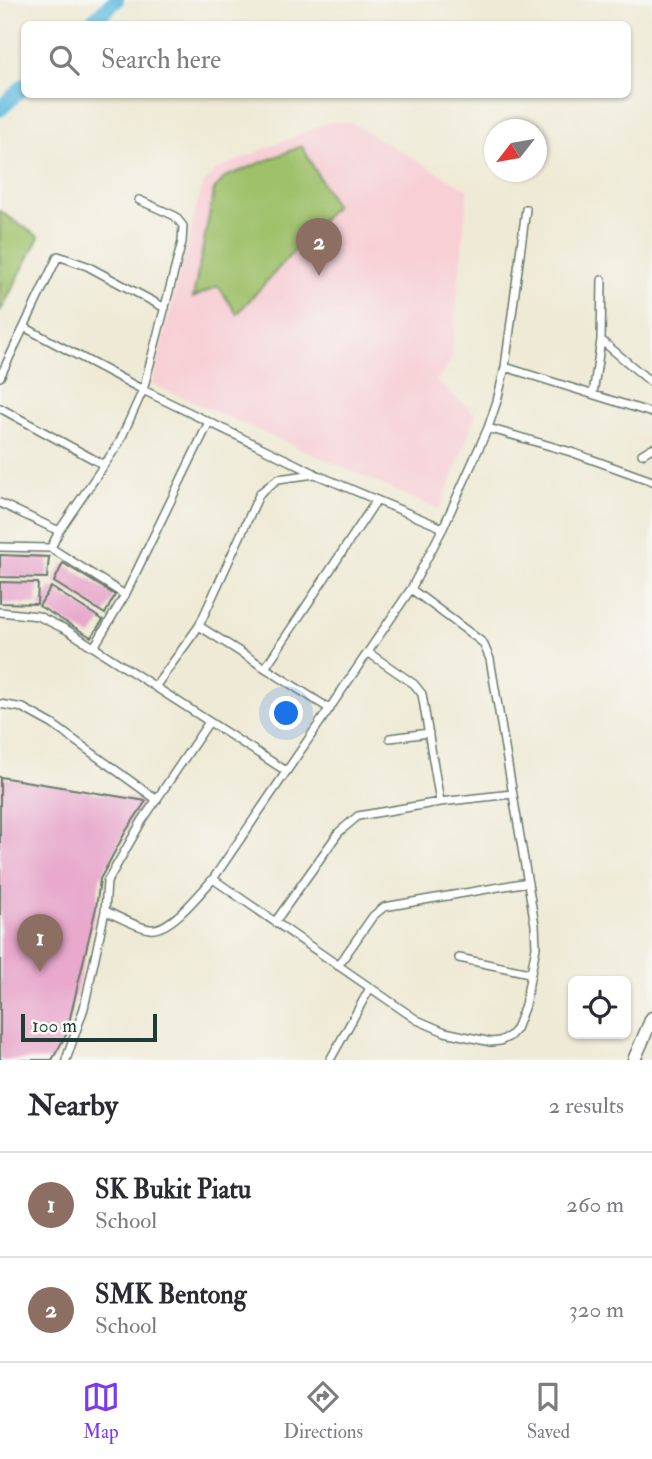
<!DOCTYPE html>
<html lang="en">
<head>
<meta charset="utf-8">
<style>
	body { margin:0; font-family:"IM FELL Double Pica",serif; background:#f2f2f3; color:#2b2b33 }
	.controls { position:absolute; right:21px; bottom:21px; display:grid; overflow:hidden; border-radius:10px; box-shadow:0 2px 5px #0004 }
	.controls button { width:63px; height:63px; display:grid; place-items:center; padding:0; border:0; border-bottom:2px solid #e1e1e2; background:#fff; color:#2b2b33; font:35px sans-serif }
	.compass { position:absolute; left:484px; top:119px; width:63px; height:63px; border-radius:50%; background:#fff; box-shadow:0 2px 5px #0004; rotate:239deg }
	.scale { position:absolute; left:21px; bottom:18px; width:136px; box-sizing:border-box; padding-left:7px; border:4px solid #1f3d34; border-top:0; font-size:19px; line-height:24px; white-space:nowrap; color:#1f3d34; -webkit-text-stroke:5px #f6f6f2; paint-order:stroke }
	.you { position:absolute; left:287px; top:714px; width:24px; height:24px; margin:-18px; border:5px solid #fff; border-radius:50%; background:#1a73e8; box-shadow:0 0 0 10px #1a73e833 }
	.badge { display:grid; place-items:center; width:46px; height:46px; border-radius:50%; background:#7c3aed; color:#fff; font-size:23px; font-weight:700 }
	.pin { position:absolute; translate:-50% -58px; filter:drop-shadow(0 2px 4px #0008) }
	.pin::after { content:''; position:absolute; top:37px; width:24px; height:21px; background:inherit; clip-path:polygon(0 0,100% 0,50% 100%) }
	.list { margin:0; padding:0; list-style:none }
	h2 { display:flex; justify-content:space-between; align-items:center; height:91px; margin:0; padding:0 28px; font-size:30px }
	h2 small { font-size:23px; font-weight:400; color:#7c7c81 }
	.list li { display:grid; grid-template-columns:46px 1fr auto; gap:21px; align-items:center; box-sizing:border-box; height:105px; padding:0 28px; border-top:2px solid #e1e1e2 }
	.list b { display:block; font-size:26px; white-space:nowrap }
	.list p { margin:0; font-size:23px; white-space:nowrap; color:#7c7c81 }
	.list em { font-size:23px; font-style:normal; color:#7c7c81 }
	.icon { flex:none; width:38px; height:38px; fill:none; stroke:currentColor; stroke-width:2; stroke-linecap:round; stroke-linejoin:round }
	.map { position:relative; flex:none; width:652px; height:1060px; overflow:hidden }
	.search { position:absolute; background:#fff; box-shadow:0 2px 5px #0004; left:21px; right:21px; top:21px; height:77px; display:flex; align-items:center; gap:18px; box-sizing:border-box; padding:0 24px; border-radius:10px; color:#7c7c81; font-size:26px }
	.sheet { height:301px; background:#fff }
	nav { display:flex; justify-content:space-around; align-items:center; box-sizing:border-box; height:98px; border-top:2px solid #e1e1e2; background:#fff; font-size:19px; color:#7c7c81 }
	nav a { display:grid; justify-items:center; gap:4px }
	nav .on { color:#7c3aed }
	.map>svg:first-child { display:block }
</style>
</head>
<body>
<div class="map">
<svg width="652" height="1060" viewBox="0 0 652 1060">
	<rect width="100%" height="100%" fill="#f6f6f2"/>
	<filter id="ink" filterUnits="userSpaceOnUse"><feTurbulence type="fractalNoise" baseFrequency=".0143" numOctaves="2"/><feDisplacementMap in="SourceGraphic" scale="14" xChannelSelector="R" yChannelSelector="G"/><feConvolveMatrix kernelMatrix="1 2 1 2 8 2 1 2 1" color-interpolation-filters="sRGB"/></filter>
	<filter id="wash" filterUnits="userSpaceOnUse"><feTurbulence type="fractalNoise" baseFrequency=".00686" numOctaves="4" result="noise"/><feDisplacementMap in="SourceGraphic" scale="28" xChannelSelector="R" yChannelSelector="G"/><feGaussianBlur stdDeviation="1.57" result="paint"/><feColorMatrix in="noise" values="0 0 0 0 0 0 0 0 0 0 0 0 0 0 0 0 0 1.4 0 .05"/><feComposite in="paint" operator="in"/></filter>
	<g filter="url(#wash)">
		<rect width="100%" height="100%" fill="#efead5"/>
		<path fill="#f7cfd5" d="M328 122 352 123 468 190 451 361 436 381 476 414 440 510 152 384 202 185 216 170Z"/>
		<path fill="#9fc16a" stroke="#5f7f4f" stroke-width="2" d="M302 146 335 206 237 314 218 286 193 298 214 190 225 177Z
			M0 211 39 237 0 312Z"/>
		<g fill="none" stroke-linecap="round" stroke-linejoin="round">
			<path stroke="#63bce0" stroke-width="16" d="M90 24 116 0
				M0 109 24 86"/>
		</g>
		<g id="blocks">
			<path fill="#e8a9cc" d="M0 555 49 557 47 578 0 577Z
				M63 563 115 595 105 614 54 582Z
				M0 582 38 583 37 604 0 603Z
				M51 587 103 620 91 637 39 606Z
				M0 777 146 801 126 831 100 879 96 908 66 1035 52 1060H0Z"/>
		</g>
	</g>
	<g filter="url(#ink)">
		<use href="#blocks" fill-opacity="0" stroke="#687a6c" stroke-width="2"/>
		<g fill="none" stroke-linecap="round" stroke-linejoin="round">
			<g stroke="#687a6c" stroke-width="10">
				<path id="street" d="M24 327 143 390 314 473
					M601 340 652 383
					M505 367 652 413
					M0 377 58 256 87 266 165 308
					M593 394 601 340 602 280
					M0 408 104 465
					M488 428 571 452 652 481
					M642 454 652 448
					M0 503 59 531
					M0 547 51 548 125 595
					M51 548 59 531 119 443 143 390 182 242 183 226 175 216 139 200
					M0 612 38 616 67 630 286 771
					M199 626 330 709
					M94 647 125 595 209 422
					M369 653 414 684 422 694 440 802
					M265 668 376 501
					M155 687 199 626 260 493 278 479 315 474 443 528
					M0 704 23 708 52 724 157 800
					M390 738 429 733
					M213 879 417 1020 445 1032 491 1042 500 1041 510 1036 516 1029 525 1005 536 947 535 925 490 659 483 643 478 639 411 589
					M105 911C118 916 136 927 150 929 170 932 200 893 213 879L411 589 443 528 488 428 497 401 505 367 526 209
					M275 922 339 832 358 816 440 802 512 794
					M459 958 529 973
					M338 966 373 916 384 907 528 882
					M66 1060 84 1008 105 911 107 882 142 821 209 722
					M330 1060 370 988"/>
			</g>
			<g stroke="#687a6c" stroke-width="15">
				<path id="primary" d="M634 1060 652 1018"/>
			</g>
			<use href="#street" stroke="#fff" stroke-width="7"/>
			<use href="#primary" stroke="#fff" stroke-width="12"/>
		</g>
	</g>
</svg>
<div class="controls">
<button><svg class="icon" aria-label="locate" viewBox="0 0 24 24"><circle cx="12" cy="12" r="6"/><path d="M12 2v4M12 18v4M2 12h4M18 12h4"/></svg></button>
</div>
<svg class="compass" viewBox="-18 -18 36 36"><path d="M0-13l5 13h-10z" fill="#e53935"/><path d="M0 13l5-13h-10z" fill="#7c7c81"/></svg>
<div class="scale">100 m</div>
<div class="you"></div>
<div class="pin badge" style="left:40px;top:972px;background:#8d6e63">1</div>
<div class="pin badge" style="left:319px;top:276px;background:#8d6e63">2</div>
<div class="search"><svg class="icon" aria-label="search" viewBox="0 0 24 24"><circle cx="10" cy="10" r="6"/><path d="M15 15l6 6"/></svg>Search here</div>
</div>
<section class="sheet">
<h2>Nearby<small>2 results</small></h2>
<ul class="list">
<li><span class="badge" style="background:#8d6e63">1</span><div><b>SK Bukit Piatu</b><p>School</p></div><em>260 m</em></li>
<li><span class="badge" style="background:#8d6e63">2</span><div><b>SMK Bentong</b><p>School</p></div><em>320 m</em></li>
</ul>
</section>
<nav>
<a class="on"><svg class="icon" aria-label="map" viewBox="0 0 24 24"><path d="M3 6l6-2 6 2 6-2v14l-6 2-6-2-6 2zM9 4v14M15 6v14"/></svg>Map</a>
<a><svg class="icon" aria-label="directions" viewBox="0 0 24 24"><path d="M12 3l9 9-9 9-9-9zM9 14v-3h6M13 9l2 2-2 2"/></svg>Directions</a>
<a><svg class="icon" aria-label="saved" viewBox="0 0 24 24"><path d="M7 4h10v16l-5-4-5 4z"/></svg>Saved</a>
</nav>
</body>
</html>
